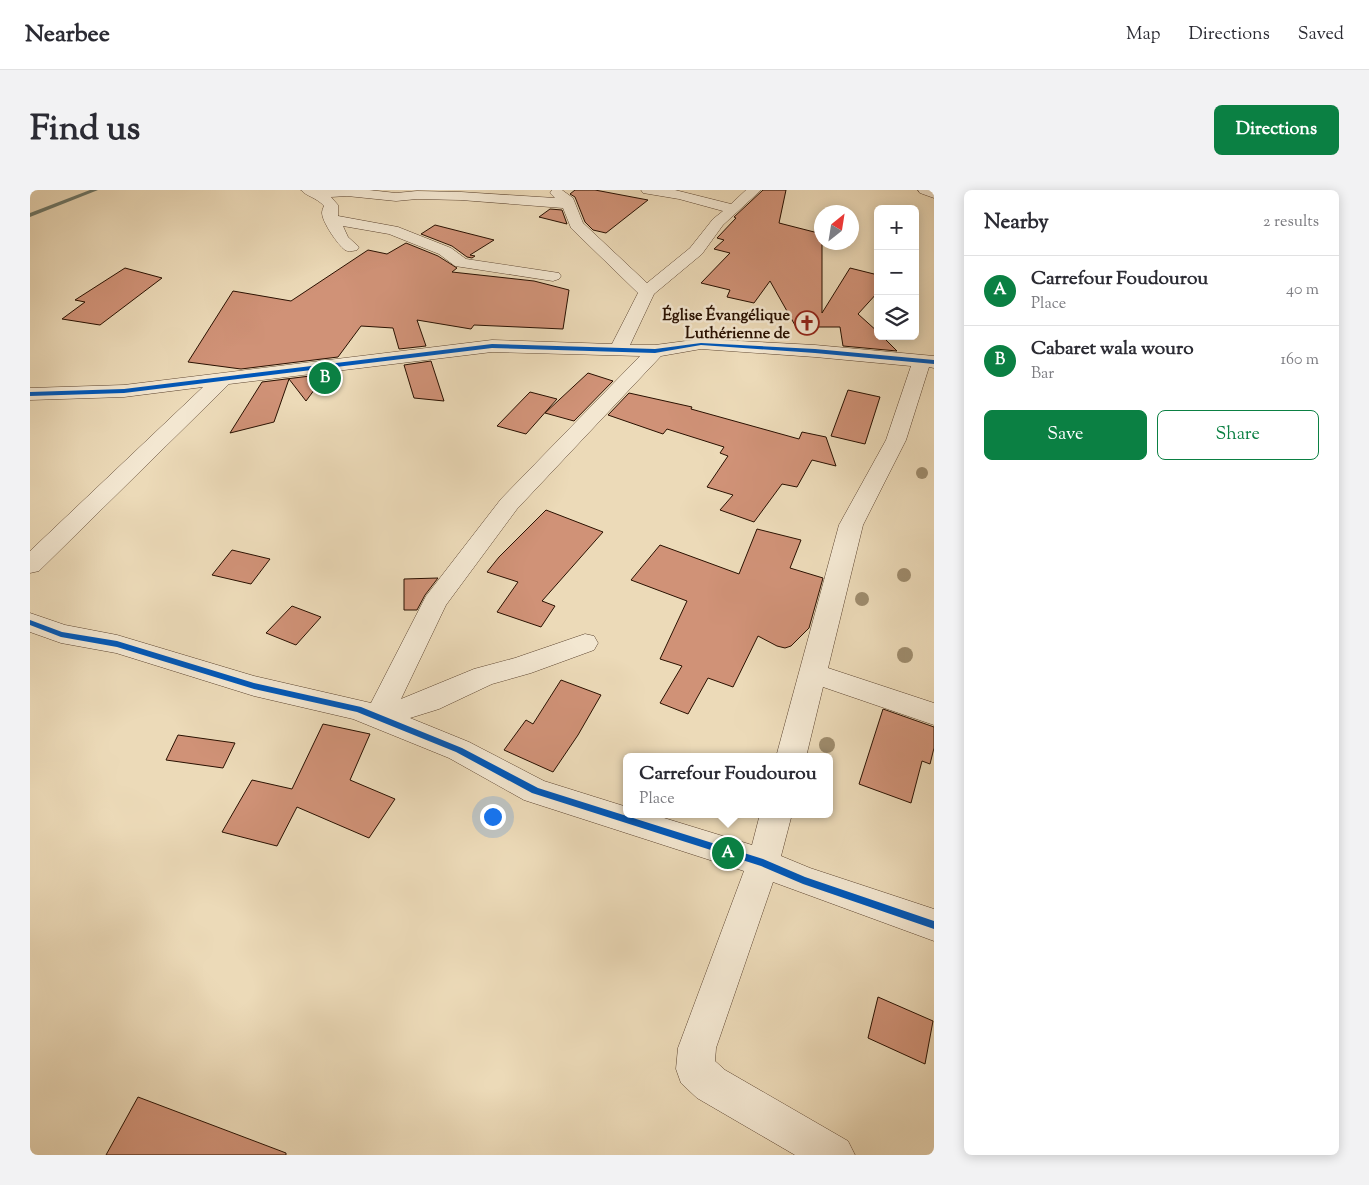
<!DOCTYPE html>
<html lang="en">
<head>
<meta charset="utf-8">
<style>
	body { margin:0; font-family:"Sorts Mill Goudy",serif; background:#f2f2f3; color:#2b2b33 }
	.controls { position:absolute; right:15px; top:15px; display:grid; overflow:hidden; border-radius:8px; box-shadow:0 2px 12px #0003 }
	.controls button { width:45px; height:45px; display:grid; place-items:center; padding:0; border:0; border-bottom:1px solid #e1e1e2; background:#fff; color:#2b2b33; font:25px sans-serif }
	.compass { position:absolute; left:784px; top:15px; width:45px; height:45px; border-radius:50%; background:#fff; box-shadow:0 2px 12px #0003; rotate:30deg }
	.you { position:absolute; left:462px; top:626px; width:18px; height:18px; margin:-12px; border:4px solid #fff; border-radius:50%; background:#1a73e8; box-shadow:0 0 0 8px #1a73e833 }
	.badge { display:grid; place-items:center; width:32px; height:32px; border-radius:50%; background:#0b8043; color:#fff; font-size:16px; font-weight:700 }
	.pin { position:absolute; translate:-50% -50%; border:2px solid #fff; box-shadow:0 1px 5px #0006 }
	.popup { position:absolute; left:593px; top:563px; width:210px; height:65px; box-sizing:border-box; display:grid; place-content:center; border-radius:8px; background:#fff; filter:drop-shadow(0 1px 4px #0005); font-size:16px; white-space:nowrap; color:#7c7c81 }
	.popup b { font-size:19px; color:#2b2b33 }
	.popup::after { content:''; position:absolute; left:50%; top:100%; margin-left:-10px; border:10px solid transparent; border-top-color:#fff }
	.list { margin:0; padding:0; list-style:none }
	h2 { display:flex; justify-content:space-between; align-items:center; height:65px; margin:0; padding:0 20px; font-size:21px }
	h2 small { font-size:16px; font-weight:400; color:#7c7c81 }
	.list li { display:grid; grid-template-columns:32px 1fr auto; gap:15px; align-items:center; box-sizing:border-box; height:70px; padding:0 20px; border-top:1px solid #e1e1e2 }
	.list b { display:block; font-size:19px; white-space:nowrap }
	.list p { margin:0; font-size:16px; white-space:nowrap; color:#7c7c81 }
	.list em { font-size:16px; font-style:normal; color:#7c7c81 }
	.actions { display:flex; gap:10px; padding:15px 20px }
	.actions a { flex:1; padding:11px 0; border:1px solid #0b8043; border-radius:8px; text-align:center; font-size:18px; color:#0b8043 }
	.actions .main { background:#0b8043; color:#fff }
	.icon { flex:none; width:28px; height:28px; fill:none; stroke:currentColor; stroke-width:2; stroke-linecap:round; stroke-linejoin:round }
	.map { position:relative; flex:none; width:904px; height:965px; overflow:hidden; border-radius:8px }
	header { display:flex; align-items:center; gap:30px; box-sizing:border-box; height:70px; padding:0 25px; background:#fff; border-bottom:1px solid #e1e1e2 }
	header strong { font-size:24px }
	nav { display:flex; gap:28px; margin-inline-start:auto; font-size:18px }
	.intro { display:flex; align-items:center; justify-content:space-between; box-sizing:border-box; height:120px; padding:0 30px }
	h1 { margin:0; font-size:35px }
	.button { padding:12px 22px; border-radius:8px; background:#0b8043; color:#fff; font-size:18px; font-weight:700 }
	main { display:flex; gap:30px; padding:0 30px }
	aside { flex:1; background:#fff; border-radius:8px; box-shadow:0 2px 12px #0003 }
	.map>svg:first-child { display:block }
</style>
</head>
<body>
<header>
<strong>Nearbee</strong>
<nav><a>Map</a><a>Directions</a><a>Saved</a></nav>
</header>
<div class="intro"><h1>Find us</h1><a class="button">Directions</a></div>
<main>
<div class="map">
<svg width="904" height="965" viewBox="0 0 904 965">
	<rect width="100%" height="100%" fill="#ecdab8"/>
	<filter id="stains"><feTurbulence type="fractalNoise" baseFrequency=".004" numOctaves="4"/><feColorMatrix values="0 0 0 0 .2 0 0 0 0 .09 0 0 0 0 .02 0 0 0 .5 -.17"/></filter>
	<radialGradient id="worn" r=".72"><stop offset=".6" stop-color="#630" stop-opacity="0"/><stop offset="1" stop-color="#630" stop-opacity=".3"/></radialGradient>
	<g fill="none" stroke-linecap="round" stroke-linejoin="round">
		<path fill="#6c7768" fill-rule="evenodd" d="M60 0H68L0 27V23Z"/>
	</g>
	<path fill="#d09277" stroke="#291000" d="M545 0H565L618 10 576 43 563 40 555 32 545 7 540 4Z
		M733 0H756L749 33 792 44V123L820 78 848 85V102L828 124 848 142V146H852L867 161 813 156 810 137H766L740 91 724 113 697 107 700 100 671 93 700 63 684 59 694 50 687 48 706 28 704 27Z
		M520 19 532 20 537 34 509 27Z
		M405 35 464 50 440 65 445 66 442 68 437 67 422 56 391 44Z
		M376 53 408 66 427 78 422 82 504 91 539 100 533 139 444 135 441 139 387 130 396 156 369 159 363 138 331 136 308 167 211 179 158 172 203 101 261 111 338 60 357 64Z
		M95 78 132 88 70 135 32 129 55 112 45 110Z
		M401 171 414 211 384 208 374 175Z
		M558 183 583 191 544 231 515 223Z
		M296 184 276 211 259 189 244 232 200 243 232 192Z
		M818 200 850 207 835 254 801 246Z
		M500 202 527 209 496 244 467 236Z
		M599 203 662 217 661 219 769 249 772 242 796 247 806 276 782 270 767 297 752 294 724 332 690 320 703 305 677 297 698 266 690 263 694 257 637 239 633 244 578 225Z
		M516 320 573 342 512 411 525 416 511 437 467 422 488 392 457 382 469 367Z
		M727 339 771 350 760 378 793 388 779 438 761 456 755 458 747 456 728 446 703 497 678 488 658 524 630 513 652 476 630 469 657 411 601 390 630 355 709 384Z
		M202 360 240 369 221 394 182 385Z
		M408 388 395 405 387 420H374V389Z
		M262 416 291 427 266 455 236 443Z
		M531 490 571 505 548 545 523 582 474 560 496 530 503 534Z
		M853 519 904 537V558L900 574 892 571 881 613 829 594Z
		M293 534 340 544 320 590 365 609 339 648 267 617 247 656 192 642 222 590 262 599Z
		M148 545 205 553 193 578 136 570Z
		M848 807 903 831 895 874 838 848Z
		M108 907 256 963V965H76Z"/>
	<g fill="none" stroke-linecap="round" stroke-linejoin="round">
		<g stroke="#5a422e" stroke-width="1">
			<path id="minor" d="M271 0H339L366 3 387 1 431 2 525 8 520 3 522 0H532L543 8 553 33 617 93 660 58 683 29 693 21 649 9 613 3 611 0H645L701 14 716 0H731L693 35 672 64 624 104 600 155H625L671 149 785 155 904 166V178L899 177 876 250 833 335 798 478 904 513V535L793 497 776 567H746L809 335 856 250 881 176 785 167 671 159 631 166 487 319 416 415 371 509 444 479 485 468 555 444 564 446 568 453 564 460 501 483 462 494 409 519 380 528 439 552 514 591 597 617V624H621L722 655 730 624H762L751 666 780 678 904 719V751L743 692 686 858 685 871 695 880 818 951 825 965H765L667 908 651 893 646 879 648 858 714 681 494 610 419 568 323 529 224 506 86 463 31 453 0 442V423L35 435 87 445 224 486 341 513 396 406 471 309 610 166 462 162 199 194 9 381 0 383V361L173 197 94 207 0 210V198L94 195 462 150 582 154 608 103 541 38 533 18 431 10 387 9 366 11 317 6 301 7 308 15V26L368 37 421 58 436 69 529 83 531 86 529 89 523 91 425 76 409 64 359 44 313 36 318 47 329 57 327 60C323 61 319 62 315 60 308 55 292 32 292 23 292 21 293 18 294 16 286 7 277 7 271 0Z
				M888 0H904V8L890 3Z"/>
		</g>
		<use href="#minor" fill="#f3e7d1" fill-rule="evenodd"/>
		<g stroke="#f3e7d1" stroke-width="3">
			<path id="cycleway" d="M671 153 785 159 904 170V174L785 163 671 155 625 163 462 158 94 203 0 206V202L94 199 462 154 625 159Z
				M0 430 32 442 87 451 224 493 331 517 432 558 508 598 733 669 775 687 904 731V739L773 694 731 676 502 603 426 562 327 522 224 499 87 457 31 447 0 435Z"/>
		</g>
		<use href="#cycleway" fill="#0057b8" fill-rule="evenodd"/>
	</g>
	<g fill="#9e8c6d">
		<circle cx="892" cy="283" r="6"/>
		<circle cx="874" cy="385" r="7"/>
		<circle cx="832" cy="409" r="7"/>
		<circle cx="875" cy="465" r="8"/>
		<circle cx="797" cy="555" r="8"/>
	</g>
	<defs>
		<g id="church-ring" transform="scale(1.25)"><circle r="9.5" fill="#f3e7d1" stroke="#8f2418" stroke-width="1.5"/><path d="M-1.2-6h2.4v3.5h3.3v2.4h-3.3V6h-2.4V-.1h-3.3v-2.4h3.3Z" fill="#8f2418"/></g>
	</defs>
	<g fill-rule="evenodd">
		<use href="#church-ring" x="777" y="133"/>
	</g>
	<g text-anchor="middle" stroke-width="5" stroke-linejoin="round" paint-order="stroke">
		<g font-size="16" font-weight="bold" fill="#291000" stroke="#f3e7d1" text-anchor="end">
			<text x="760" y="130">Église Évangélique<tspan x="760" dy="18">Luthérienne de</tspan></text>
		</g>
	</g>
	<rect width="100%" height="100%" filter="url(#stains)"/>
	<rect width="100%" height="100%" fill="url(#worn)"/>
</svg>
<div class="controls">
<button>+</button>
<button>−</button>
<button><svg class="icon" aria-label="layers" viewBox="0 0 24 24"><path d="M12 4l9 5-9 5-9-5zM3 14l9 5 9-5"/></svg></button>
</div>
<svg class="compass" viewBox="-18 -18 36 36"><path d="M0-13l5 13h-10z" fill="#e53935"/><path d="M0 13l5-13h-10z" fill="#7c7c81"/></svg>
<div class="you"></div>
<div class="pin badge" style="left:698px;top:663px">A</div>
<div class="popup"><b>Carrefour Foudourou</b>Place</div>
<div class="pin badge" style="left:295px;top:188px">B</div>
</div>
<aside>
<h2>Nearby<small>2 results</small></h2>
<ul class="list">
<li><span class="badge">A</span><div><b>Carrefour Foudourou</b><p>Place</p></div><em>40 m</em></li>
<li><span class="badge">B</span><div><b>Cabaret wala wouro</b><p>Bar</p></div><em>160 m</em></li>
</ul>
<div class="actions"><a class="main">Save</a><a>Share</a></div>
</aside>
</main>
</body>
</html>
